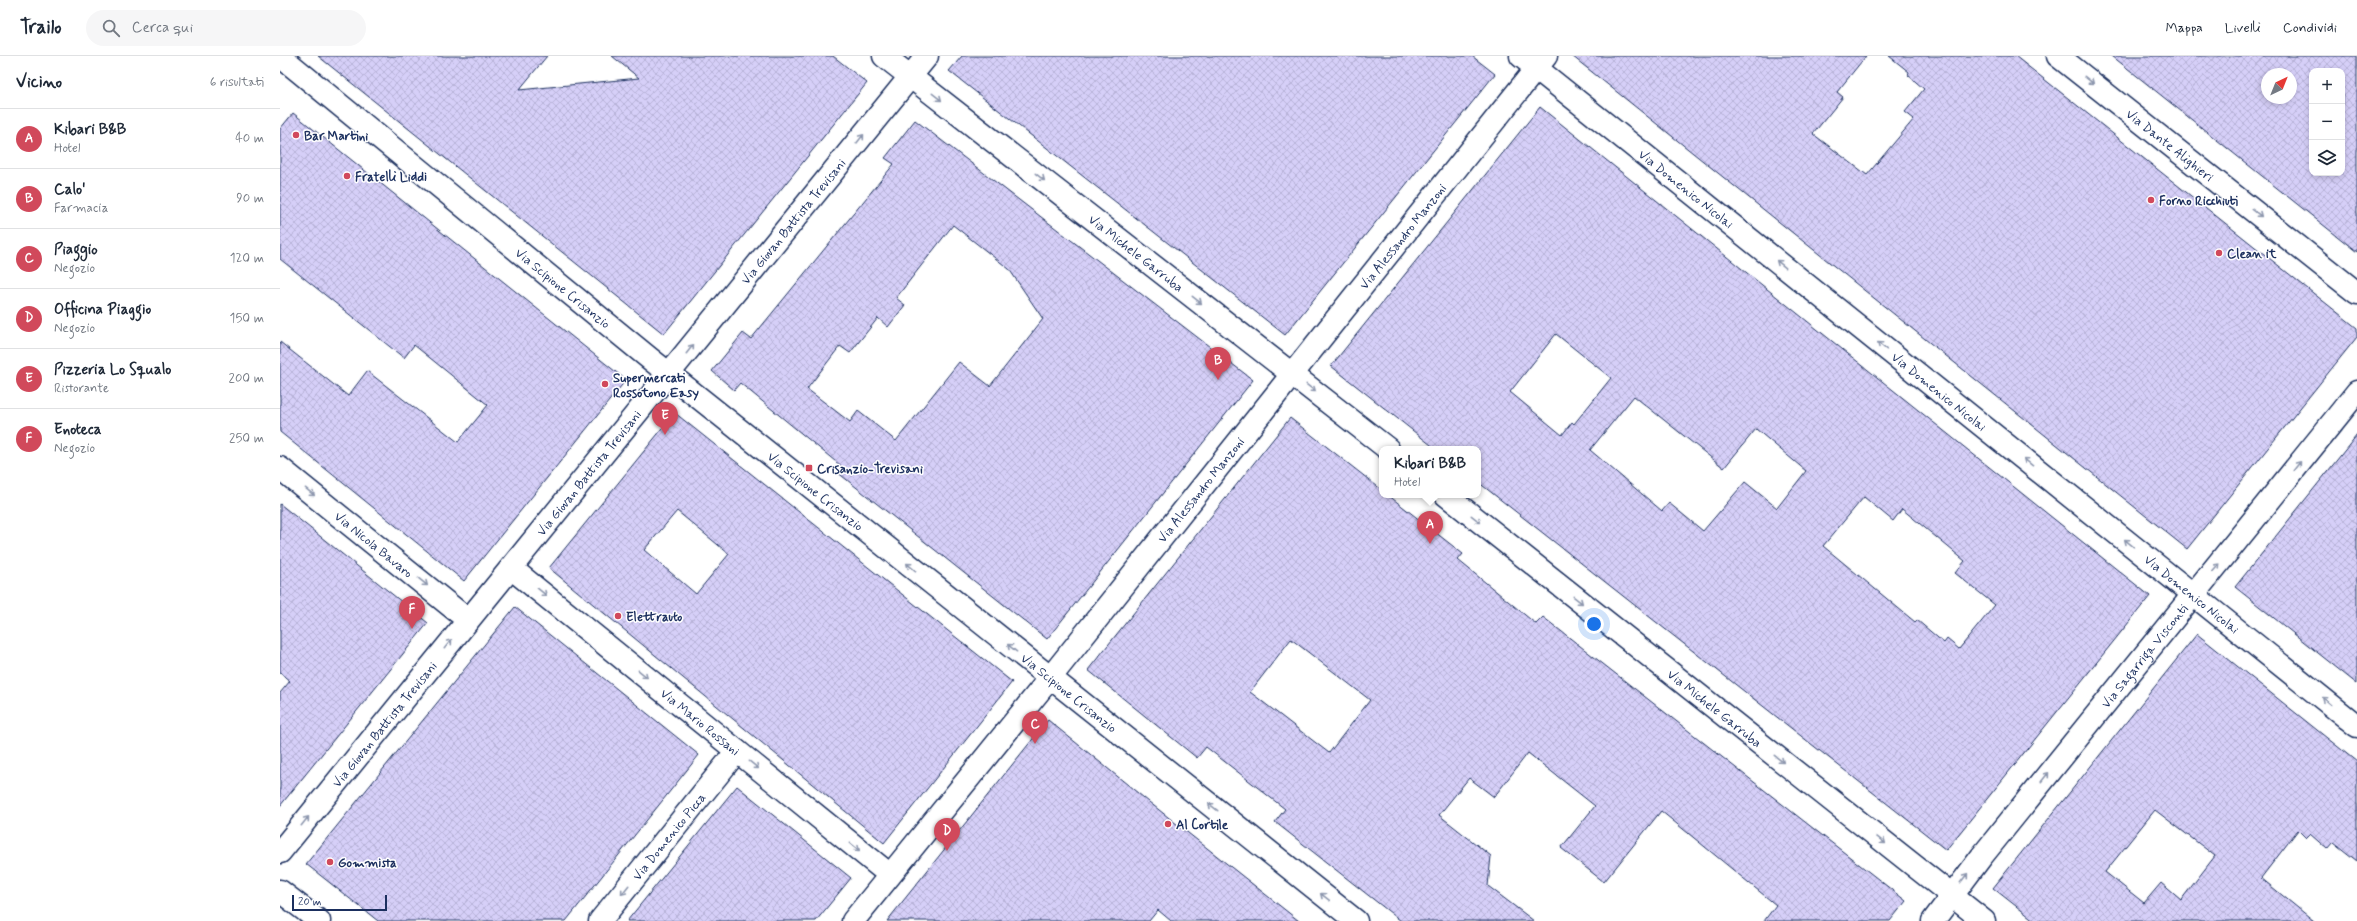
<!DOCTYPE html>
<html lang="it">
<head>
<meta charset="utf-8">
<style>
	body { margin:0; font-family:Mynerve,sans-serif; background:#f6f6f7; color:#1f2937 }
	.controls { position:absolute; right:12px; top:12px; display:grid; overflow:hidden; border-radius:8px; box-shadow:0 2px 6px #0003 }
	.controls button { width:36px; height:36px; display:grid; place-items:center; padding:0; border:0; border-bottom:1px solid #e0e1e3; background:#fff; color:#1f2937; font:20px sans-serif }
	.compass { position:absolute; left:1981px; top:12px; width:36px; height:36px; border-radius:50%; background:#fff; box-shadow:0 2px 6px #0003; rotate:43deg }
	.scale { position:absolute; left:12px; bottom:10px; width:95px; box-sizing:border-box; padding-left:4px; border:2px solid #1b2f5e; border-top:0; font-size:11px; line-height:14px; white-space:nowrap; color:#1b2f5e; -webkit-text-stroke:3px #fff; paint-order:stroke }
	.you { position:absolute; left:1314px; top:568px; width:14px; height:14px; margin:-10px; border:3px solid #fff; border-radius:50%; background:#1a73e8; box-shadow:0 0 0 6px #1a73e833 }
	.badge { display:grid; place-items:center; width:26px; height:26px; border-radius:50%; background:#d1495b; color:#fff; font-size:13px; font-weight:700 }
	.pin { position:absolute; translate:-50% -33px; filter:drop-shadow(0 1px 2px #0008) }
	.pin::after { content:''; position:absolute; top:21px; width:14px; height:12px; background:inherit; clip-path:polygon(0 0,100% 0,50% 100%) }
	.popup { position:absolute; left:1099px; top:390px; width:102px; height:52px; box-sizing:border-box; display:grid; place-content:center; border-radius:8px; background:#fff; filter:drop-shadow(0 1px 3px #0005); font-size:13px; white-space:nowrap; color:#747a83 }
	.popup b { font-size:15px; color:#1f2937 }
	.popup::after { content:''; position:absolute; left:50%; top:100%; margin-left:-8px; border:8px solid transparent; border-top-color:#fff }
	.list { margin:0; padding:0; list-style:none }
	h2 { display:flex; justify-content:space-between; align-items:center; height:52px; margin:0; padding:0 16px; font-size:17px }
	h2 small { font-size:13px; font-weight:400; color:#747a83 }
	.list li { display:grid; grid-template-columns:26px 1fr auto; gap:12px; align-items:center; box-sizing:border-box; height:60px; padding:0 16px; border-top:1px solid #e0e1e3 }
	.list b { display:block; font-size:15px; white-space:nowrap }
	.list p { margin:0; font-size:13px; white-space:nowrap; color:#747a83 }
	.list em { font-size:13px; font-style:normal; color:#747a83 }
	.icon { flex:none; width:22px; height:22px; fill:none; stroke:currentColor; stroke-width:2; stroke-linecap:round; stroke-linejoin:round }
	.map { position:relative; flex:none; width:2077px; height:865px; overflow:hidden }
	header { display:flex; align-items:center; gap:24px; box-sizing:border-box; height:56px; padding:0 20px; background:#fff; border-bottom:1px solid #e0e1e3 }
	header strong { font-size:19px }
	nav { display:flex; gap:22px; margin-inline-start:auto; font-size:14px }
	.search { width:280px; height:36px; background:#f6f6f7; display:flex; align-items:center; gap:10px; box-sizing:border-box; padding:0 14px; border-radius:22px; color:#747a83; font-size:15px }
	main { display:flex }
	aside { flex:1; background:#fff }
	.map>svg:first-child { display:block }
</style>
</head>
<body>
<header>
<strong>Trailo</strong>
<div class="search"><svg class="icon" aria-label="search" viewBox="0 0 24 24"><circle cx="10" cy="10" r="6"/><path d="M15 15l6 6"/></svg>Cerca qui</div>
<nav><a>Mappa</a><a>Livelli</a><a>Condividi</a></nav>
</header>
<main>
<aside>
<h2>Vicino<small>6 risultati</small></h2>
<ul class="list">
<li><span class="badge">A</span><div><b>Kibari B&amp;B</b><p>Hotel</p></div><em>40 m</em></li>
<li><span class="badge">B</span><div><b>Calo'</b><p>Farmacia</p></div><em>90 m</em></li>
<li><span class="badge">C</span><div><b>Piaggio</b><p>Negozio</p></div><em>120 m</em></li>
<li><span class="badge">D</span><div><b>Officina Piaggio</b><p>Negozio</p></div><em>150 m</em></li>
<li><span class="badge">E</span><div><b>Pizzeria Lo Squalo</b><p>Ristorante</p></div><em>200 m</em></li>
<li><span class="badge">F</span><div><b>Enoteca</b><p>Negozio</p></div><em>250 m</em></li>
</ul>
</aside>
<div class="map">
<svg width="2077" height="865" viewBox="0 0 2077 865">
	<defs>
		<pattern id="building-cross-hatch" width="8" height="8" patternUnits="userSpaceOnUse"><rect width="8" height="8" fill="#d6cff8"/><path d="M0 0l8 8M0 8l8-8" fill="none" stroke="#b7b2d7"/></pattern>
	</defs>
	<rect width="100%" height="100%" fill="#fff"/>
	<filter id="ink" filterUnits="userSpaceOnUse"><feTurbulence type="fractalNoise" baseFrequency=".025" numOctaves="2"/><feDisplacementMap in="SourceGraphic" scale="8" xChannelSelector="R" yChannelSelector="G"/><feConvolveMatrix kernelMatrix="1 2 1 2 8 2 1 2 1" color-interpolation-filters="sRGB"/></filter>
	<g filter="url(#ink)">
		<path fill="url(#building-cross-hatch)" stroke="#1b2f5e" fill-rule="evenodd" d="M38 0H267L239 34 359 22 332 0H553L587 27 384 278Z
			M682 0H1192L1215 18 1005 279 669 15Z
			M1292 0H1586L1557 36 1563 41 1533 78 1587 119 1634 63 1625 56 1644 33 1628 19 1629 16 1609 0H1735L2077 272V281L1907 493Z
			M1832 0H2077V196ZM2032 15H2062V117H2032ZM1987 18H2011V42H1987Z
			M1260 51 1870 540 1666 794 1198 426V393H1156L1051 310ZM1276 278 1331 322 1294 368 1292 366 1282 379 1230 336ZM1354 340 1444 412 1476 373 1526 415 1497 452 1465 426 1423 475 1389 447 1382 455 1310 394ZM1584 441 1613 465 1622 453 1685 505 1675 517 1715 549 1679 593 1667 583 1664 587 1637 564 1635 566 1543 490Z
			M13 57 346 324 184 525 0 376V286L68 340 87 315 178 386 208 349 134 289 124 302 0 203V73Z
			M635 64 973 324 767 583 557 416 561 410 460 327 454 334 432 315 463 277 471 283 614 108 605 102ZM673 169 729 213 763 263 710 330 679 306 616 385 578 355 570 366 527 333 560 290 570 297 598 262 608 271 625 249 616 242Z
			M395 357 732 626 604 787 269 512ZM397 455 449 498 416 538 364 494Z
			M1010 362 1102 434V439H1108L1183 498 1178 504 1256 568 1263 561 1626 845 1610 865H1484L1496 849 1381 755 1324 826 1281 792 1315 750 1248 697 1214 741 1189 722 1159 759 1211 800 1208 830 1254 865H1121L995 766 1005 753 926 691 917 702 808 614ZM1011 583 1090 644 1049 697 970 636Z
			M2077 379V628L1955 531Z
			M0 448 148 567 0 750V637L10 625 0 617Z
			M235 551 419 699 286 865H98L26 808Z
			M1917 578 2077 706V805L2053 786 2047 793 2030 778 2026 782 2018 774 1981 822 2034 865H1755L1713 832ZM1875 754 1935 800 1901 844 1881 827 1864 847 1825 816Z
			M768 664 869 746 1019 865H891L878 854 869 865H607Z
			M457 730 571 822 536 865H347Z"/>
		<g fill="none" stroke-linecap="round" stroke-linejoin="round">
			<g stroke="#1b2f5e" stroke-width="25">
				<g id="minor">
					<path id="s1" d="M0 0 369 302 1076 865"/>
					<path id="s2" d="M604 0 1108 393"/>
					<path id="s3" d="M1241 0 2077 670"/>
					<path id="s4" d="M1778 0 2077 237"/>
					<path id="s5" d="M0 412 188 564"/>
					<path id="s6" d="M1166 439 1704 865"/>
					<path id="s7" d="M231 512 610 819"/>
					<path id="s8" d="M0 796 647 0"/>
					<path d="M0 835 39 865"/>
					<path id="s9" d="M320 865 457 695"/>
					<path id="s10" d="M573 865 770 622 1266 0"/>
					<path id="s11" d="M1653 865 1702 800 2077 336"/>
				</g>
			</g>
			<use href="#minor" stroke="#fff" stroke-width="22"/>
		</g>
		<defs><path id="oneway-shaft" d="M-6 0H5M1.5-3L5.5 0L1.5 3" fill="none" stroke-width="1.6" stroke-linecap="round" stroke-linejoin="round"/></defs>
		<g stroke="#8d97ae">
			<use href="#oneway-shaft" transform="translate(1809 24) rotate(38)"/>
			<use href="#oneway-shaft" transform="translate(657 41) rotate(38)"/>
			<use href="#oneway-shaft" transform="translate(580 83) rotate(-51)"/>
			<use href="#oneway-shaft" transform="translate(760 121) rotate(38)"/>
			<use href="#oneway-shaft" transform="translate(1977 157) rotate(38)"/>
			<use href="#oneway-shaft" transform="translate(1501 208) rotate(-141)"/>
			<use href="#oneway-shaft" transform="translate(917 244) rotate(38)"/>
			<use href="#oneway-shaft" transform="translate(1602 290) rotate(-141)"/>
			<use href="#oneway-shaft" transform="translate(410 293) rotate(-51)"/>
			<use href="#oneway-shaft" transform="translate(1031 332) rotate(38)"/>
			<use href="#oneway-shaft" transform="translate(1748 406) rotate(-141)"/>
			<use href="#oneway-shaft" transform="translate(2017 410) rotate(-51)"/>
			<use href="#oneway-shaft" transform="translate(30 436) rotate(39)"/>
			<use href="#oneway-shaft" transform="translate(1196 463) rotate(38)"/>
			<use href="#oneway-shaft" transform="translate(1849 487) rotate(-141)"/>
			<use href="#oneway-shaft" transform="translate(631 511) rotate(-141)"/>
			<use href="#oneway-shaft" transform="translate(1936 512) rotate(-48)"/>
			<use href="#oneway-shaft" transform="translate(143 526) rotate(39)"/>
			<use href="#oneway-shaft" transform="translate(262 536) rotate(39)"/>
			<use href="#oneway-shaft" transform="translate(1298 544) rotate(38)"/>
			<use href="#oneway-shaft" transform="translate(168 588) rotate(-51)"/>
			<use href="#oneway-shaft" transform="translate(732 592) rotate(-141)"/>
			<use href="#oneway-shaft" transform="translate(363 618) rotate(39)"/>
			<use href="#oneway-shaft" transform="translate(2047 645) rotate(-141)"/>
			<use href="#oneway-shaft" transform="translate(1499 703) rotate(38)"/>
			<use href="#oneway-shaft" transform="translate(474 709) rotate(39)"/>
			<use href="#oneway-shaft" transform="translate(1765 721) rotate(-51)"/>
			<use href="#oneway-shaft" transform="translate(933 751) rotate(-142)"/>
			<use href="#oneway-shaft" transform="translate(25 765) rotate(-51)"/>
			<use href="#oneway-shaft" transform="translate(1601 784) rotate(38)"/>
			<use href="#oneway-shaft" transform="translate(575 791) rotate(39)"/>
			<use href="#oneway-shaft" transform="translate(1684 822) rotate(-52)"/>
			<use href="#oneway-shaft" transform="translate(345 834) rotate(129)"/>
			<use href="#oneway-shaft" transform="translate(1045 841) rotate(-142)"/>
		</g>
	</g>
	<g fill="#d1495b" stroke="#fff" stroke-width="1.5">
		<circle cx="16" cy="79" r="4"/>
		<circle cx="67" cy="120" r="4"/>
		<circle cx="1871" cy="144" r="4"/>
		<circle cx="1939" cy="197" r="4"/>
		<circle cx="325" cy="328" r="4"/>
		<rect x="525" y="408" width="8" height="8" rx="2"/>
		<circle cx="338" cy="560" r="4"/>
		<circle cx="888" cy="768" r="4"/>
		<circle cx="50" cy="806" r="4"/>
	</g>
	<g text-anchor="middle" stroke-width="3" stroke-linejoin="round" paint-order="stroke">
		<g font-size="13" font-weight="bold" fill="#1b2f5e" stroke="#fff" text-anchor="start">
			<text x="24" y="84">Bar Martini</text>
			<text x="75" y="125">Fratelli Liddi</text>
			<text x="1879" y="149">Forno Ricchiuti</text>
			<text x="1947" y="202">Clean it</text>
			<text x="333" y="326">Supermercati<tspan x="333" dy="15">Rossotono Easy</tspan></text>
			<text x="537" y="417">Crisanzio-Trevisani</text>
			<text x="346" y="565">Elettrauto</text>
			<text x="896" y="773">Al Cortile</text>
			<text x="58" y="811">Gommista</text>
		</g>
		<g font-size="13" fill="#1b2f5e" stroke="#fff">
			<text dy="5" stroke="none"><textPath href="#s4" startOffset="143">Via Dante Alighieri</textPath></text>
			<text dy="5" stroke="none"><textPath href="#s3" startOffset="212">Via Domenico Nicolai</textPath></text>
			<text dy="5" stroke="none"><textPath href="#s8" startOffset="813">Via Giovan Battista Trevisani</textPath></text>
			<text dy="5" stroke="none"><textPath href="#s10" startOffset="878">Via Alessandro Manzoni</textPath></text>
			<text dy="5" stroke="none"><textPath href="#s2" startOffset="320">Via Michele Garruba</textPath></text>
			<text dy="5" stroke="none"><textPath href="#s1" startOffset="366">Via Scipione Crisanzio</textPath></text>
			<text dy="5" stroke="none"><textPath href="#s3" startOffset="536">Via Domenico Nicolai</textPath></text>
			<text dy="5" stroke="none"><textPath href="#s8" startOffset="489">Via Giovan Battista Trevisani</textPath></text>
			<text dy="5" stroke="none"><textPath href="#s10" startOffset="554">Via Alessandro Manzoni</textPath></text>
			<text dy="5" stroke="none"><textPath href="#s1" startOffset="690">Via Scipione Crisanzio</textPath></text>
			<text dy="5" stroke="none"><textPath href="#s5" startOffset="121">Via Nicola Bavaro</textPath></text>
			<text dy="5" stroke="none"><textPath href="#s3" startOffset="860">Via Domenico Nicolai</textPath></text>
			<text dy="5" stroke="none"><textPath href="#s11" startOffset="339">Via Sagarriga Visconti</textPath></text>
			<text dy="5" stroke="none"><textPath href="#s1" startOffset="1014">Via Scipione Crisanzio</textPath></text>
			<text dy="5" stroke="none"><textPath href="#s6" startOffset="343">Via Michele Garruba</textPath></text>
			<text dy="5" stroke="none"><textPath href="#s7" startOffset="244">Via Mario Rossani</textPath></text>
			<text dy="5" stroke="none"><textPath href="#s8" startOffset="165">Via Giovan Battista Trevisani</textPath></text>
			<text dy="5" stroke="none"><textPath href="#s9" startOffset="109">Via Domenico Picca</textPath></text>
		</g>
	</g>
</svg>
<div class="controls">
<button>+</button>
<button>−</button>
<button><svg class="icon" aria-label="layers" viewBox="0 0 24 24"><path d="M12 4l9 5-9 5-9-5zM3 14l9 5 9-5"/></svg></button>
</div>
<svg class="compass" viewBox="-18 -18 36 36"><path d="M0-13l5 13h-10z" fill="#e53935"/><path d="M0 13l5-13h-10z" fill="#747a83"/></svg>
<div class="scale">20 m</div>
<div class="you"></div>
<div class="pin badge" style="left:1150px;top:488px">A</div>
<div class="popup"><b>Kibari B&amp;B</b>Hotel</div>
<div class="pin badge" style="left:938px;top:324px">B</div>
<div class="pin badge" style="left:755px;top:688px">C</div>
<div class="pin badge" style="left:667px;top:795px">D</div>
<div class="pin badge" style="left:385px;top:379px">E</div>
<div class="pin badge" style="left:132px;top:573px">F</div>
</div>
</main>
</body>
</html>
